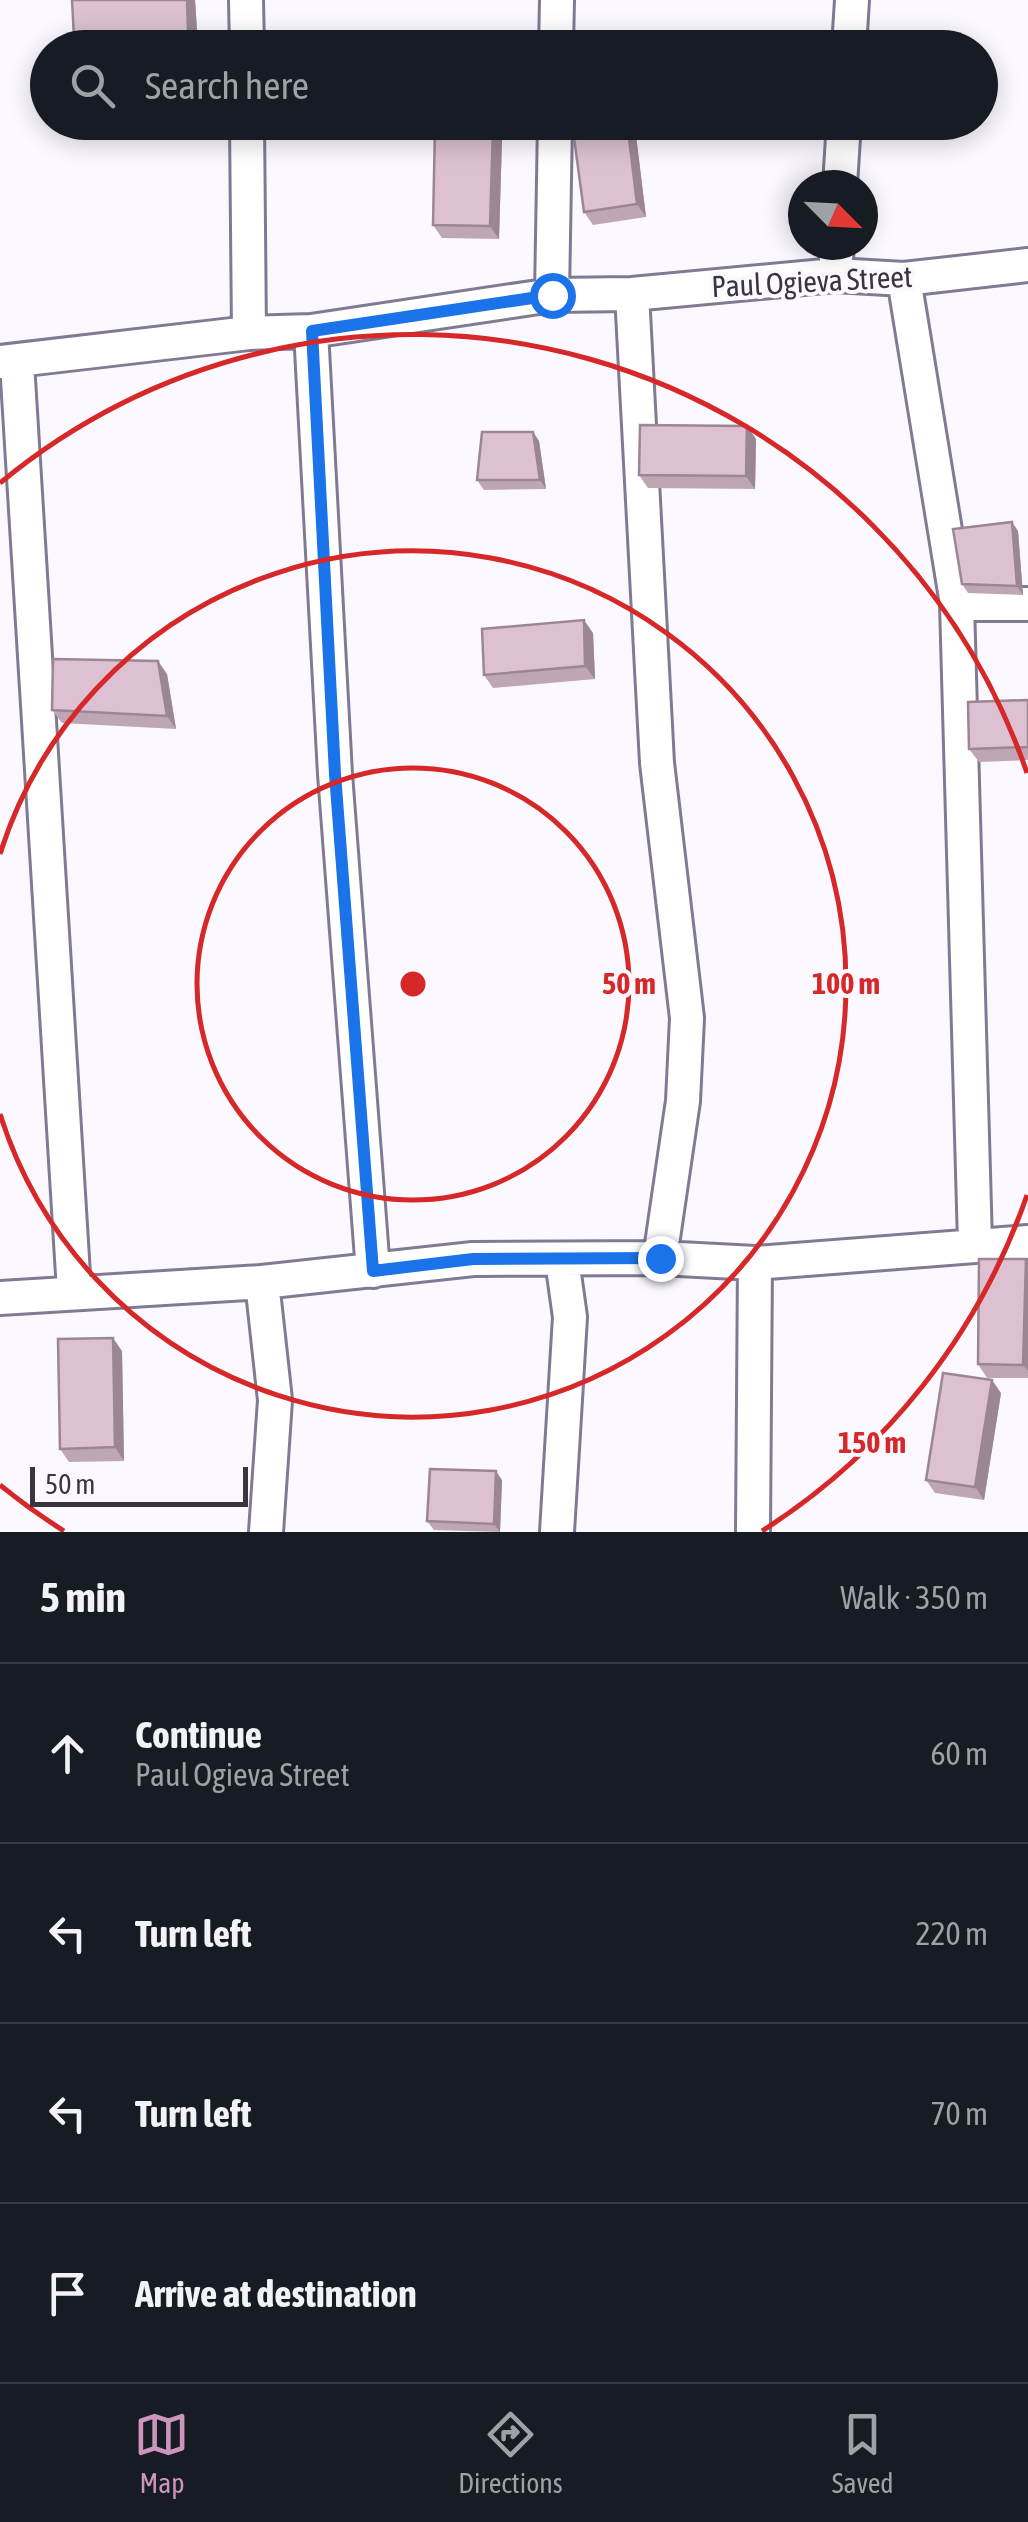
<!DOCTYPE html>
<html lang="en">
<head>
<meta charset="utf-8">
<style>
	body { margin:0; font-family:"Asap Condensed",sans-serif; background:#20242c; color:#f1f3f6 }
	.compass { position:absolute; left:788px; top:170px; width:90px; height:90px; border-radius:50%; background:#171b24; box-shadow:0 5px 25px #0003; rotate:114deg }
	.scale { position:absolute; left:30px; bottom:25px; width:218px; box-sizing:border-box; padding-left:10px; border:5px solid #383540; border-top:0; font-size:28px; line-height:35px; white-space:nowrap; color:#383540; -webkit-text-stroke:8px #fbf9ff; paint-order:stroke }
	.stop { position:absolute; width:30px; height:30px; margin:-22px; border:8px solid #1a73e8; border-radius:50%; background:#fff }
	.stop.end { background:#1a73e8; border-color:#fff; box-shadow:0 2px 10px #0008 }
	.list { margin:0; padding:0; list-style:none }
	h2 { display:flex; justify-content:space-between; align-items:center; height:130px; margin:0; padding:0 40px; font-size:42px }
	h2 small { font-size:32px; font-weight:400; color:#9ea1a6 }
	.list li { display:grid; grid-template-columns:65px 1fr auto; gap:30px; align-items:center; box-sizing:border-box; height:180px; padding:0 40px; border-top:2px solid #363941 }
	.list b { display:block; font-size:38px; white-space:nowrap }
	.list p { margin:0; font-size:32px; white-space:nowrap; color:#9ea1a6 }
	.list em { font-size:32px; font-style:normal; color:#9ea1a6 }
	.icon { flex:none; width:55px; height:55px; fill:none; stroke:currentColor; stroke-width:2; stroke-linecap:round; stroke-linejoin:round }
	.map { position:relative; flex:none; width:1028px; height:1532px; overflow:hidden }
	.search { position:absolute; background:#171b24; box-shadow:0 5px 25px #0003; left:30px; right:30px; top:30px; height:110px; display:flex; align-items:center; gap:25px; box-sizing:border-box; padding:0 35px; border-radius:55px; color:#9ea1a6; font-size:38px }
	.sheet { height:850px; background:#171b24 }
	nav { display:flex; justify-content:space-around; align-items:center; box-sizing:border-box; height:140px; border-top:2px solid #363941; background:#171b24; font-size:28px; color:#9ea1a6 }
	nav a { display:grid; justify-items:center; gap:5px }
	nav .on { color:#cc95bd }
	.map>svg:first-child { display:block }
</style>
</head>
<body>
<div class="map">
<svg width="1028" height="1532" viewBox="0 0 1028 1532">
	<rect width="100%" height="100%" fill="#fbf9ff"/>
	<g fill="none" stroke-linecap="round" stroke-linejoin="round">
		<g stroke="#817a93" stroke-width="38">
			<path id="minor" d="M246 0 247 48
				M556 48 557 0
				M849 48 852 0
				M247 122 249 333
				M840 185 844 122
				M835 275 837 245
				M904 279 957 604 975 1243
				M632 294 657 763 687 1018 683 1101 660 1258
				M552 295 555 122
				M311 331 335 774 373 1271
				M0 362 249 333 311 331 552 295 632 294 835 275 904 279 1028 265
				M17 363 74 1291
				M957 604H1028
				M262 1282 275 1400 266 1532
				M0 1298 262 1282 473 1259 660 1258 755 1263 1028 1242
				M557 1532 570 1317 562 1260
				M753 1532 755 1263"/>
		</g>
		<use href="#minor" stroke="#fff" stroke-width="32"/>
	</g>
	<path fill="#bea6b5" d="M195 0 198 45 143 48H81L74 38Z
		M627 122 636 135 646 217 593 225 584 212Z
		M493 127 502 140 499 239 442 238 433 225Z
		M747 426 756 439 755 489 648 488 639 475Z
		M533 432 539 441 546 489 484 490 477 480Z
		M1018 531 1023 595 968 593 962 584Z
		M593 633 595 679 493 688 484 675Z
		M167 674 176 729 62 723 52 710Z
		M1028 700V760L979 762 969 749Z
		M1026 1259 1028 1262V1378H987L978 1364Z
		M122 1351 124 1461 69 1462 60 1449Z
		M1001 1393 984 1500 935 1493 926 1480Z
		M502 1480 500 1532 434 1530 427 1521Z"/>
	<path fill="#9b8794" d="M187 0H195L198 45 188 32Z
		M627 122 636 135 646 217 637 204Z
		M493 127 502 140 499 239 490 226Z
		M747 426 756 439 755 489 746 476Z
		M533 432 539 441 546 489 540 480Z
		M1012 522 1018 531 1023 595 1017 586Z
		M584 620 593 633 595 679 585 666Z
		M158 661 167 674 176 729 167 716Z
		M1026 1259 1028 1262V1371L1023 1365Z
		M113 1338 122 1351 124 1461 115 1447Z
		M992 1380 1001 1393 984 1500 975 1487Z
		M496 1471 502 1480 500 1532 494 1524Z"/>
	<path fill="#ddc1d3" stroke="#9b8794" stroke-width="2.5" d="M72 0H187L188 32 74 38Z
		M627 122 637 204 584 212 573 130Z
		M435 126 493 127 490 226 433 225Z
		M640 425 747 426 746 476 639 475Z
		M482 432H533L540 480H477Z
		M1012 522 1017 586 962 584 953 529Z
		M584 620 585 666 484 675 482 629Z
		M53 659 158 661 167 716 52 710Z
		M1028 700V747L969 749 968 702Z
		M979 1259H1026L1023 1365 978 1364Z
		M113 1338 115 1447 60 1449 58 1339Z
		M943 1373 992 1380 975 1487 926 1480Z
		M430 1469 496 1471 494 1524 427 1521Z"/>
	<g fill="none" stroke-linecap="round" stroke-linejoin="round">
		<path stroke="#1a73e8" stroke-width="12" d="M552 295 312 331 335 774 373 1271 473 1259 660 1258"/>
	</g>
	<g fill="none" stroke="#d62828" stroke-width="5">
		<circle cx="413" cy="984" r="216"/>
		<path d="M0 854A433 433 0 1 1 0 1114"/>
		<path d="M1027 1195A649 649 0 0 1 762 1531M64 1531A649 649 0 0 1 0 1485M0 483A649 649 0 0 1 1027 773"/>
	</g>
	<g text-anchor="middle" stroke-width="8" stroke-linejoin="round" paint-order="stroke">
		<g font-size="30" fill="#383540" stroke="#fbf9ff">
			<text transform="translate(812 282) rotate(-3)" y="10">Paul Ogieva Street</text>
		</g>
	</g>
	<circle cx="413" cy="984" r="15" fill="#d62828" stroke="#fbf9ff" stroke-width="5"/>
	<g font-size="30" text-anchor="middle" font-weight="bold" fill="#d62828" stroke="#fbf9ff" stroke-width="8" stroke-linejoin="round" paint-order="stroke">
		<text x="629" y="994">50 m</text>
		<text x="846" y="994">100 m</text>
		<text x="872" y="1453">150 m</text>
	</g>
</svg>
<svg class="compass" viewBox="-18 -18 36 36"><path d="M0-13l5 13h-10z" fill="#e53935"/><path d="M0 13l5-13h-10z" fill="#9ea1a6"/></svg>
<div class="scale">50 m</div>
<div class="stop" style="left:552px;top:295px"></div>
<div class="stop end" style="left:660px;top:1258px"></div>
<div class="search"><svg class="icon" aria-label="search" viewBox="0 0 24 24"><circle cx="10" cy="10" r="6"/><path d="M15 15l6 6"/></svg>Search here</div>
</div>
<section class="sheet">
<h2>5 min<small>Walk · 350 m</small></h2>
<ul class="list">
<li><svg class="icon" aria-label="ahead" viewBox="0 0 24 24"><path d="M12 20V5M6 11l6-6 6 6"/></svg><div><b>Continue</b><p>Paul Ogieva Street</p></div><em>60 m</em></li>
<li><svg class="icon" aria-label="left" viewBox="0 0 24 24"><path d="M17 20v-9H6M10 6l-5 5 5 5"/></svg><div><b>Turn left</b></div><em>220 m</em></li>
<li><svg class="icon" aria-label="left" viewBox="0 0 24 24"><path d="M17 20v-9H6M10 6l-5 5 5 5"/></svg><div><b>Turn left</b></div><em>70 m</em></li>
<li><svg class="icon" aria-label="arrive" viewBox="0 0 24 24"><path d="M6 21V4h12l-3 4 3 4H6"/></svg><div><b>Arrive at destination</b></div></li>
</ul>
</section>
<nav>
<a class="on"><svg class="icon" aria-label="map" viewBox="0 0 24 24"><path d="M3 6l6-2 6 2 6-2v14l-6 2-6-2-6 2zM9 4v14M15 6v14"/></svg>Map</a>
<a><svg class="icon" aria-label="directions" viewBox="0 0 24 24"><path d="M12 3l9 9-9 9-9-9zM9 14v-3h6M13 9l2 2-2 2"/></svg>Directions</a>
<a><svg class="icon" aria-label="saved" viewBox="0 0 24 24"><path d="M7 4h10v16l-5-4-5 4z"/></svg>Saved</a>
</nav>
</body>
</html>
